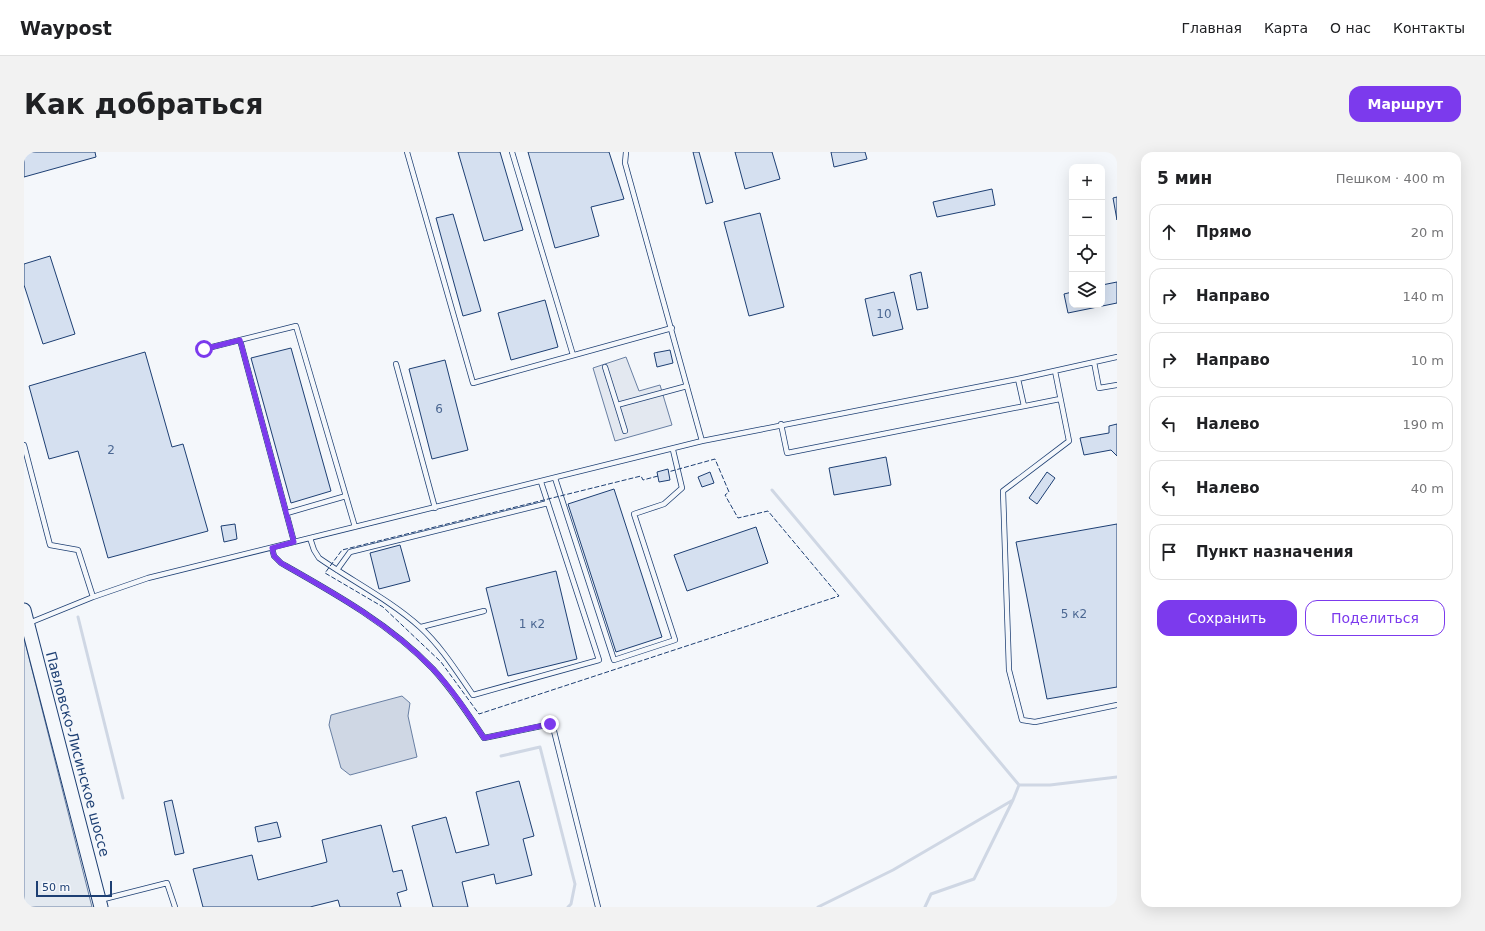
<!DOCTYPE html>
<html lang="ru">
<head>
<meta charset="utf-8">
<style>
	body { margin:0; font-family:"DejaVu Sans",sans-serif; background:#f2f2f2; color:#202124 }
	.controls { position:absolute; right:12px; top:12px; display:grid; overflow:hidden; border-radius:8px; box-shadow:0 4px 16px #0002 }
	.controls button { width:36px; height:36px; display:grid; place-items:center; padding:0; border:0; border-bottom:1px solid #e0e0e0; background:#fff; color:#202124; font:20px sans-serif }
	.scale { position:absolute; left:12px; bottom:10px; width:76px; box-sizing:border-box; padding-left:4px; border:2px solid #1d3f73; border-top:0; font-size:11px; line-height:14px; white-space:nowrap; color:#1d3f73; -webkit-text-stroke:3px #f4f7fb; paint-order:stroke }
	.stop { position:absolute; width:12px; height:12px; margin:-9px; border:3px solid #7c3aed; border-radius:50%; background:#fff }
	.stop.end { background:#7c3aed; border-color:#fff; box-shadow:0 1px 4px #0008 }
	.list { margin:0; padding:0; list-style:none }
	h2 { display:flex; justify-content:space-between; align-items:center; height:52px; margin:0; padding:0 16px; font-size:17px }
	h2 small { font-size:13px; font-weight:400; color:#757577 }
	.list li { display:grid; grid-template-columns:26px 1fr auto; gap:12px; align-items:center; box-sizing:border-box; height:56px; margin:0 8px 8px; padding:0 8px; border:1px solid #e0e0e0; border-radius:12px }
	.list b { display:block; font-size:15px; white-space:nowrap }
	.list em { font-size:13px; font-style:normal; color:#757577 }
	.actions { display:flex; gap:8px; padding:12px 16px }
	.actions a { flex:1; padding:9px 0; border:1px solid #7c3aed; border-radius:12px; text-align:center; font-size:14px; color:#7c3aed }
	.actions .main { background:#7c3aed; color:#fff }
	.icon { flex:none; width:22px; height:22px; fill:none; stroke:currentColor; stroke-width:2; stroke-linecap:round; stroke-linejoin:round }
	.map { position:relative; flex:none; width:1093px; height:755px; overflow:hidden; border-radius:12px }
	header { display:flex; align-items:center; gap:24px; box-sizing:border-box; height:56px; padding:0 20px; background:#fff; border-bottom:1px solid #e0e0e0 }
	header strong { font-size:19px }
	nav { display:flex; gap:22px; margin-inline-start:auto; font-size:14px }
	.intro { display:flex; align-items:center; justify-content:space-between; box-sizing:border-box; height:96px; padding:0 24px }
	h1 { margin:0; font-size:28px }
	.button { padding:10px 18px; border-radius:12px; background:#7c3aed; color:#fff; font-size:14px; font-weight:700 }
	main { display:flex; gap:24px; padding:0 24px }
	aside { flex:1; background:#fff; border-radius:12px; box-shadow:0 4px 16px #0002 }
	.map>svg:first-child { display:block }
</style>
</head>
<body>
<header>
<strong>Waypost</strong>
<nav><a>Главная</a><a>Карта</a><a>О нас</a><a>Контакты</a></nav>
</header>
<div class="intro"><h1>Как добраться</h1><a class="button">Маршрут</a></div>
<main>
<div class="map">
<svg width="1093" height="755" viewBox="0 0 1093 755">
	<rect width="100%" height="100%" fill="#f4f7fb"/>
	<path fill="#e3e9f0" stroke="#687fa3" d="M0 486 68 755H0Z"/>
	<path fill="#e3e8f0" stroke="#687fa3" d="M602 205 615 239 636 233 648 273 591 289 569 216Z"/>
	<path fill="#cfd7e4" stroke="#687fa3" d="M378 544 386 551 384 564 393 605 326 623 317 616 305 573 307 563Z"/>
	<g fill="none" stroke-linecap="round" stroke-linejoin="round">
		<path stroke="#cfd7e4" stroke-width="3" d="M748 338 995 633 989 648 869 718 794 755
			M54 465 99 646
			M477 604 516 595 551 732 547 752 544 755
			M995 633H1026L1093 625
			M901 755 907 742 950 727 989 648"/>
	</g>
	<path fill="#d5e0f0" stroke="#1d3f73" d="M0 0H71L72 5 0 25Z
		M434 0H476L499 78 460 89Z
		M504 0H585L600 47 567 55 575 84 531 96Z
		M669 0H675L689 50 682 52Z
		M711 0H748L756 27 721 37Z
		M807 0H841L843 7 810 15Z
		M968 37 971 53 913 65 909 50Z
		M1093 45V68L1089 46Z
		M736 61 760 155 725 164 700 70Z
		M429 62 457 159 439 164 412 66Z
		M26 104 51 182 19 192 0 133V112Z
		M897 120 904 156 893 158 886 123Z
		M1093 130V151L1044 161 1040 142 1048 140V153H1078V133Z
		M870 140 879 177 849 184 841 147Z
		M521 148 534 195 487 208 474 161Z
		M267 196 307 339 267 351 227 206Z
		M646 198 649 211 633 215 630 201Z
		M121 200 148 295 159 292 184 379 84 406 54 299 25 307 5 234Z
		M421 208 444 298 408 307 385 217Z
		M1093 272V304L1087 298 1060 303 1056 286 1085 281V274Z
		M862 305 867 333 810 343 805 316Z
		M644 317 646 328 635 330 633 320Z
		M686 320 690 331 678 335 674 325Z
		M1023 320 1031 326 1013 352 1005 346Z
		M590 337 638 485 592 500 544 352Z
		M211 372 213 387 200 390 197 374Z
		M1093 372V535L1023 547 992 390Z
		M732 375 744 411 663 439 650 403Z
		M376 393 386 429 355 437 346 401Z
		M532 419 553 507 484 524 462 436Z
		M495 629 510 684 499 687 508 723 472 732 470 722 438 730 444 755H409L388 674 422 665 432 701 465 693 452 640Z
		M148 648 160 701 151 703 140 650Z
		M253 670 257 685 234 690 231 675Z
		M357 673 369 720 378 718 383 738 373 741 377 755H316L314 748 286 755H179L169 717 228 703 234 728 303 710 298 688Z"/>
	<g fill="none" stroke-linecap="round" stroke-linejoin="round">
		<g stroke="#1d3f73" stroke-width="6">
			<path id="lane" d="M383 0 449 231 648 176
				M488 0 549 203
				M602 0 601 11 678 289
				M216 188 270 390
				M180 197 272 174 331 375
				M1070 210 1075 236 1093 233
				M372 212 411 356
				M581 215 593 253
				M1031 219 1045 289 979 339 985 518 998 568 1011 570 1093 553
				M994 227 1000 254
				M757 272 763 301 1036 247
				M601 279 593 253 663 234
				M0 293 26 393 54 398 69 445
				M531 326 590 508 651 488 610 362 640 352 658 336 649 298
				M263 361 322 344
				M286 386 290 398 295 406C328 429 366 448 396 475 417 494 433 520 449 543L575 508 517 330
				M248 396 250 404 257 411C310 441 366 472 409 517 428 538 444 562 460 586L527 572 530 579 574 755
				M313 418 326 400 524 351
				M5 471 69 445 124 426 678 289 994 227 1093 205
				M397 475 460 459
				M76 748 143 731 151 755"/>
		</g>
		<g stroke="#1d3f73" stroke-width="15">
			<path id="secondary" d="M0 458 77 755"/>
		</g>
		<use href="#lane" stroke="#f4f7fb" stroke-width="4.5"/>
		<use href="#secondary" stroke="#f4f7fb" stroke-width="13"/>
		<path stroke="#1d3f73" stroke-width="1" stroke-dasharray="5 2" stroke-linecap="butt" d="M634 324 619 328 617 324 318 398 301 421 359 455 417 510 455 562 815 444 744 359 714 366 701 343 705 340 691 307 644 320"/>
	</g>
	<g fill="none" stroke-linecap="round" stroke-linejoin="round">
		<path stroke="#7c3aed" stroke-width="5" d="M180 197 216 188 270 390 248 396 250 404 257 411C310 441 366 472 409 517 429 538 444 562 460 586L526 572"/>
	</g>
	<g text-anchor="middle" stroke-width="3" stroke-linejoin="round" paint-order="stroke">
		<g font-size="12" fill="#4b6792">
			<text x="860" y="166">10</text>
			<text x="415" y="261">6</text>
			<text x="87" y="302">2</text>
			<text x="1050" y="466">5 к2</text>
			<text x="508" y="476">1 к2</text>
		</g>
		<g font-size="14" fill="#1d3f73" stroke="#f4f7fb">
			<text transform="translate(54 602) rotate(75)" y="5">Павловско-Лисинское шоссе</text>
		</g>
	</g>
</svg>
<div class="controls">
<button>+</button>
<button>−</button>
<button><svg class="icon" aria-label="locate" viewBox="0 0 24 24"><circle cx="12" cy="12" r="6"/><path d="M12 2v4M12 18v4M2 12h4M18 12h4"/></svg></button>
<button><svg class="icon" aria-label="layers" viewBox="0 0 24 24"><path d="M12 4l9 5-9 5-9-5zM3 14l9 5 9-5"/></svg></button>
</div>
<div class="scale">50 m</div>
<div class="stop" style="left:180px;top:197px"></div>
<div class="stop end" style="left:526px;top:572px"></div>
</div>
<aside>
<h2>5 мин<small>Пешком · 400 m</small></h2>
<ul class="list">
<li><svg class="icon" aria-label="ahead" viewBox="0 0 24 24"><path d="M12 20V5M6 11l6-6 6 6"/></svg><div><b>Прямо</b></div><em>20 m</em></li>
<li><svg class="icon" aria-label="right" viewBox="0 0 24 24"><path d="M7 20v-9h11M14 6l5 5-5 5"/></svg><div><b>Направо</b></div><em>140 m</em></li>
<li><svg class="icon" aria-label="right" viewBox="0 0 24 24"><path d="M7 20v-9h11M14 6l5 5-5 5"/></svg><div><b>Направо</b></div><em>10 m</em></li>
<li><svg class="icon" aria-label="left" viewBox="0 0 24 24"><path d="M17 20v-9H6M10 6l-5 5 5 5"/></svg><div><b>Налево</b></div><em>190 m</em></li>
<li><svg class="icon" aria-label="left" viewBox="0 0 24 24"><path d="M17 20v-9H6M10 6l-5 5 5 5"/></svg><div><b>Налево</b></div><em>40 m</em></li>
<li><svg class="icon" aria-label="arrive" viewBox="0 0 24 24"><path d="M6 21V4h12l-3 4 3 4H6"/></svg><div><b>Пункт назначения</b></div></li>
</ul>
<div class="actions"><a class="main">Сохранить</a><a>Поделиться</a></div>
</aside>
</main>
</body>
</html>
